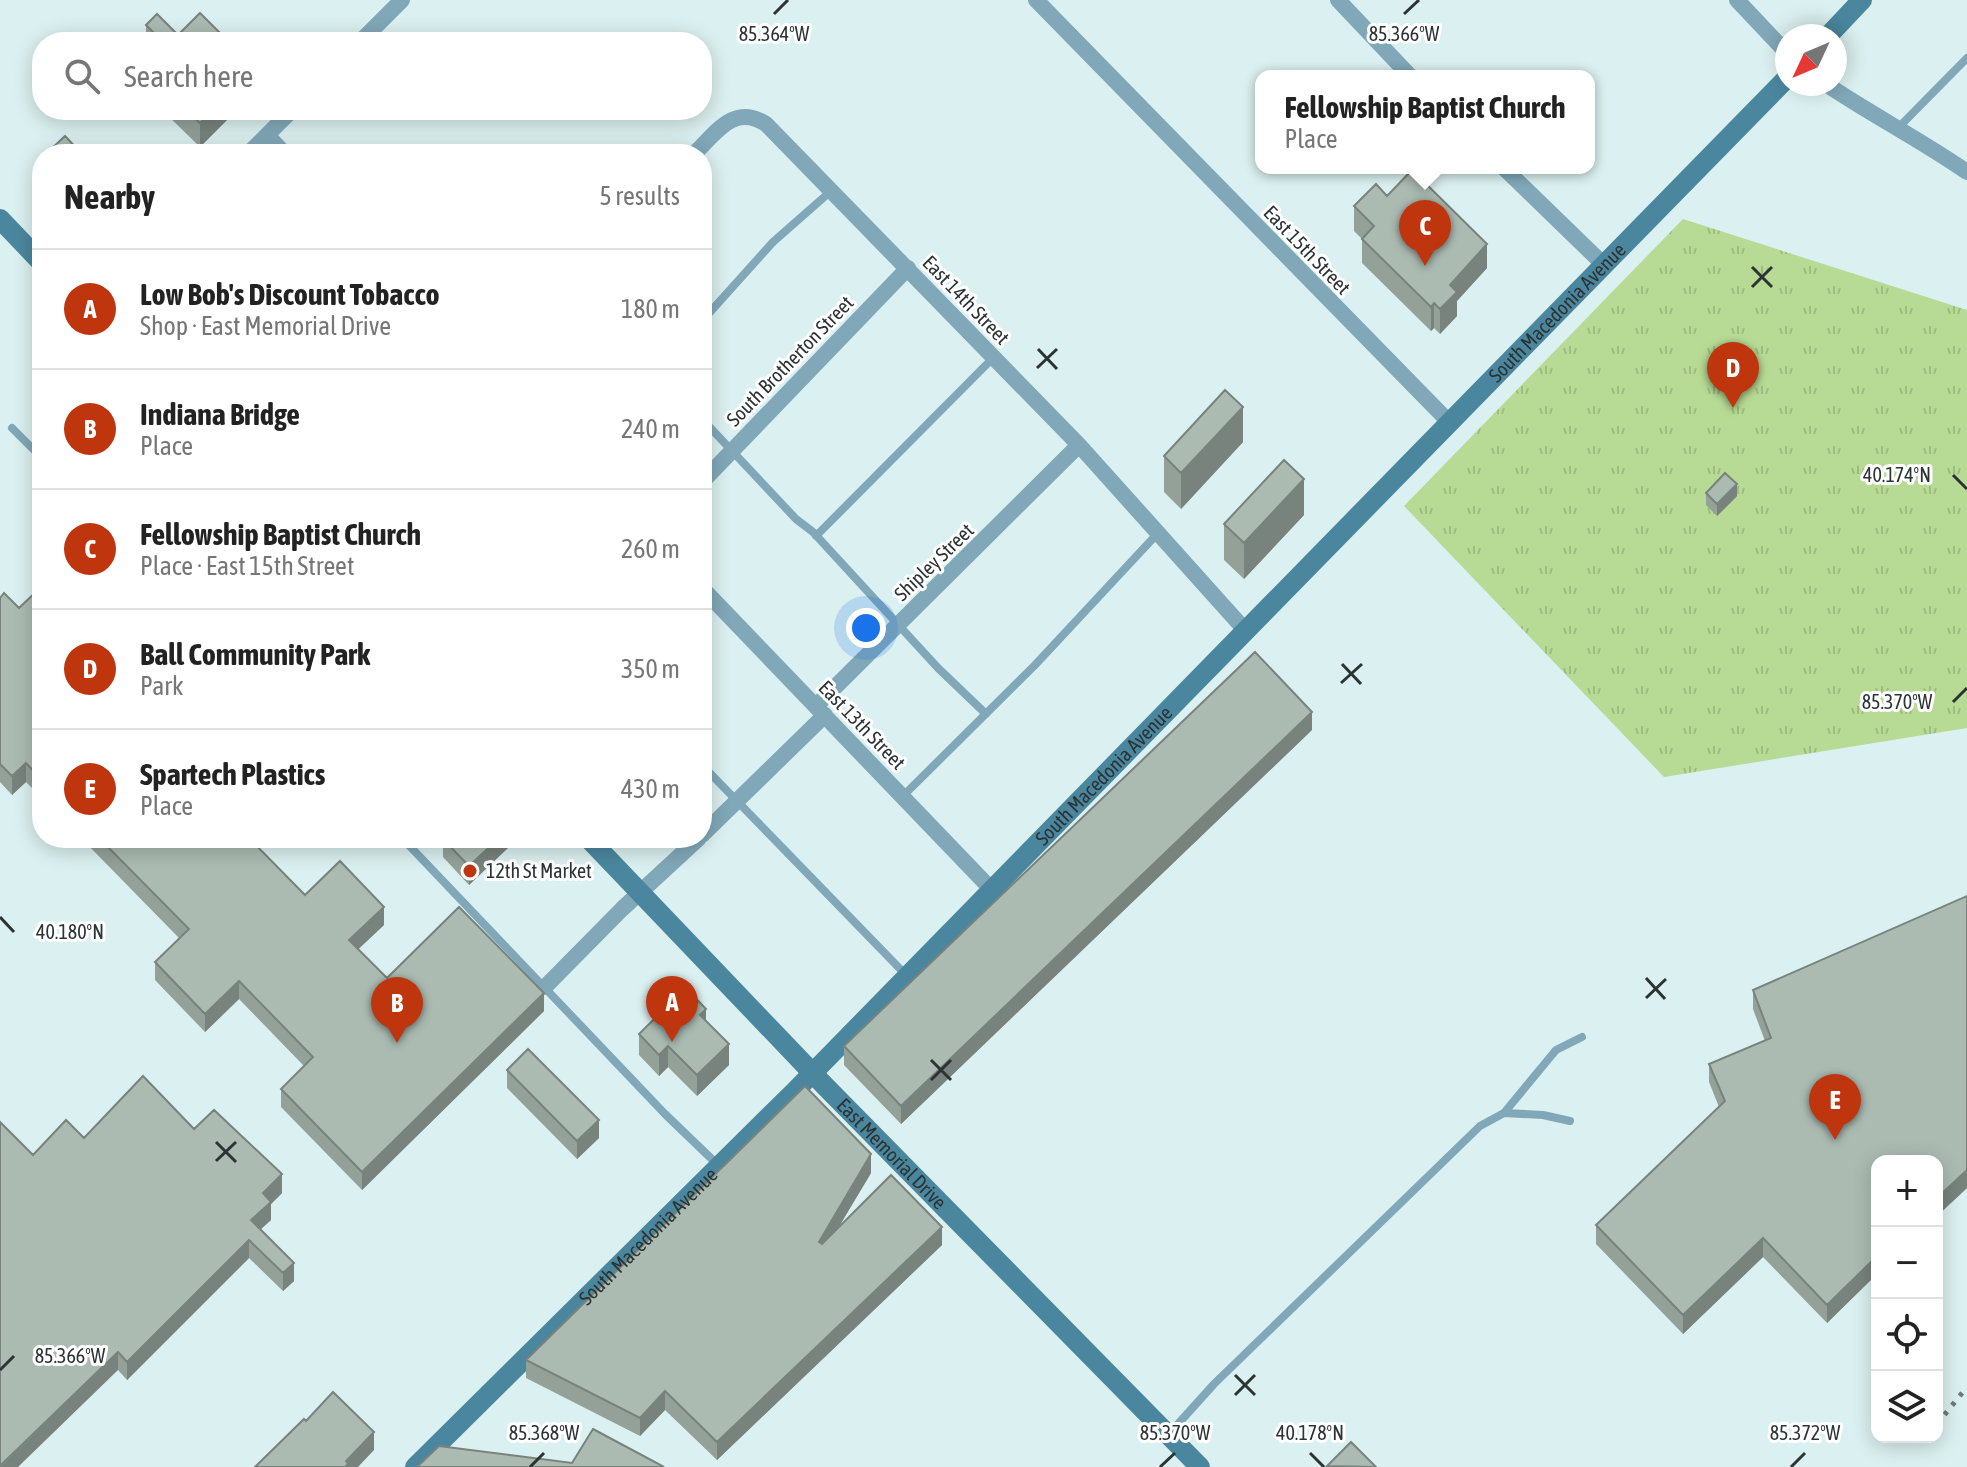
<!DOCTYPE html>
<html lang="en">
<head>
<meta charset="utf-8">
<style>
	body { margin:0; font-family:"Asap Condensed",sans-serif; background:#f6f6f6; color:#222 }
	.controls { position:absolute; right:24px; bottom:24px; display:grid; overflow:hidden; border-radius:16px; box-shadow:0 4px 20px #0003 }
	.controls button { width:72px; height:72px; display:grid; place-items:center; padding:0; border:0; border-bottom:2px solid #e0e0e0; background:#fff; color:#222; font:40px sans-serif }
	.compass { position:absolute; left:1775px; top:24px; width:72px; height:72px; border-radius:50%; background:#fff; box-shadow:0 4px 20px #0003; rotate:226deg }
	.you { position:absolute; left:866px; top:628px; width:28px; height:28px; margin:-20px; border:6px solid #fff; border-radius:50%; background:#1a73e8; box-shadow:0 0 0 12px #1a73e833 }
	.badge { display:grid; place-items:center; width:52px; height:52px; border-radius:50%; background:#bf350e; color:#fff; font-size:26px; font-weight:700 }
	.pin { position:absolute; translate:-50% -66px; filter:drop-shadow(0 2px 4px #0008) }
	.pin::after { content:''; position:absolute; top:42px; width:28px; height:24px; background:inherit; clip-path:polygon(0 0,100% 0,50% 100%) }
	.popup { position:absolute; left:1255px; top:70px; width:340px; height:104px; box-sizing:border-box; display:grid; place-content:center; border-radius:16px; background:#fff; filter:drop-shadow(0 2px 6px #0005); font-size:26px; white-space:nowrap; color:#767676 }
	.popup b { font-size:30px; color:#222 }
	.popup::after { content:''; position:absolute; left:50%; top:100%; margin-left:-16px; border:16px solid transparent; border-top-color:#fff }
	.list { margin:0; padding:0; list-style:none }
	h2 { display:flex; justify-content:space-between; align-items:center; height:104px; margin:0; padding:0 32px; font-size:34px }
	h2 small { font-size:26px; font-weight:400; color:#767676 }
	.list li { display:grid; grid-template-columns:52px 1fr auto; gap:24px; align-items:center; box-sizing:border-box; height:120px; padding:0 32px; border-top:2px solid #e0e0e0 }
	.list b { display:block; font-size:30px; white-space:nowrap }
	.list p { margin:0; font-size:26px; white-space:nowrap; color:#767676 }
	.list em { font-size:26px; font-style:normal; color:#767676 }
	.icon { flex:none; width:44px; height:44px; fill:none; stroke:currentColor; stroke-width:2; stroke-linecap:round; stroke-linejoin:round }
	.map { position:relative; flex:none; width:1967px; height:1467px; overflow:hidden }
	.search { position:absolute; background:#fff; box-shadow:0 4px 20px #0003; left:32px; top:32px; width:680px; height:88px; display:flex; align-items:center; gap:20px; box-sizing:border-box; padding:0 28px; border-radius:32px; color:#767676; font-size:30px }
	.panel { position:absolute; background:#fff; box-shadow:0 4px 20px #0003; left:32px; top:144px; width:680px; height:704px; border-radius:32px }
	.map>svg:first-child { display:block }
</style>
</head>
<body>
<div class="map">
<svg width="1967" height="1467" viewBox="0 0 1967 1467">
	<defs>
		<pattern id="park-tufts" width="24" height="20" patternUnits="userSpaceOnUse" patternTransform="scale(2)"><rect width="24" height="20" fill="#b7db94"/><path d="M3 7l-1-3M5 7V3M7 7l1-3M15 17l-1-3M17 17v-4M19 17l1-3" fill="none" stroke="#9ebc80"/></pattern>
	</defs>
	<rect width="100%" height="100%" fill="#dbf0f0"/>
	<path fill="url(#park-tufts)" d="M1683 219 1967 310V728L1664 777 1404 506Z"/>
	<g fill="none" stroke-linecap="round" stroke-linejoin="round">
		<path stroke="#81a8b8" stroke-width="8" d="M1898 128 1967 58
			M702 321 773 242 831 191
			M702 419 796 519 813 532 938 668 986 714
			M12 428 42 458
			M816 536 993 358
			M702 765 907 976
			M903 796 1035 665 1158 533
			M402 838 665 1114 719 1166
			M1504 1113 1556 1050 1582 1037
			M1169 1434 1214 1384 1480 1126 1504 1113 1543 1115 1570 1121"/>
		<path stroke="#81a8b8" stroke-width="16" d="M1036 0 1450 423
			M1338 0 1410 76
			M1737 0 1787 53
			M360 42 402 0
			M1826 84C1872 115 1921 140 1967 172
			M267 135 285 154
			M248 154 292 110
			M694 154C716 133 734 103 766 124L1079 445 1245 630
			M1504 168 1604 265
			M702 482 908 268
			M702 588 992 890
			M816 706 1079 445
			M702 835 825 715
			M545 987 622 909 699 838"/>
		<g stroke="#4a879e" stroke-width="20">
			<path d="M1828 36 1862 0"/>
			<path d="M0 219 42 263"/>
			<path id="s1" d="M588 838 824 1085 1200 1467"/>
			<path id="s2" d="M415 1467 794 1092 1787 78"/>
		</g>
		<path stroke="#6d7979" stroke-width="5" stroke-dasharray="4 8" stroke-linecap="butt" d="M1937 1424 1967 1387"/>
	</g>
	<path fill="#93a199" d="M146 25 178 35 229 42H146Z
		M162 110H234V113L200 147Z
		M42 158V185L38 181V162Z
		M1387 196 1487 268 1457 301V316L1440 334 1434 328 1431 331 1362 263V239L1354 231V206Z
		M1243 442 1181 509 1164 492V456Z
		M1706 493 1737 496 1717 516 1706 505Z
		M1304 515 1244 579 1224 560V524Z
		M42 586V798L26 782 12 795 0 782V598L19 608Z
		M1312 730 901 1124 844 1065V1046Z
		M81 838H249L305 895 384 925 358 949 387 978 544 1011 362 1190 281 1107V1089L304 1066 239 999 205 1032 155 980V962L179 938Z
		M512 838V844L469 885 443 857V839Z
		M1967 896V1188L1937 1216V1161H1877V1274L1827 1323 1763 1257 1683 1334 1596 1244V1225L1719 1107 1709 1082V1064L1765 1041 1753 1009V990Z
		M706 1021 729 1065 697 1096 668 1067 659 1076 639 1055V1034Z
		M507 1070 599 1138 577 1159 507 1088Z
		M194 1129 282 1193 271 1204V1220L261 1229 294 1281 283 1291 249 1258 127 1380 118 1370 33 1155 84 1138Z
		M871 1173 838 1228 942 1245 717 1460 665 1410 640 1436 526 1378V1360Z"/>
	<path fill="#78837d" d="M213 110H234V113L200 147V123Z
		M1487 244V268L1457 301V316L1440 334V309L1450 285Z
		M1434 303V328L1431 331V307Z
		M1243 407V442L1181 509V473Z
		M1304 479V515L1244 579V543Z
		M1737 484V496L1717 516V504Z
		M1312 712V730L901 1124V1106Z
		M26 763V782L12 795V776Z
		M499 838H512V844L469 885V866Z
		M384 907V925L349 958V940Z
		M239 981V999L205 1032V1014Z
		M544 993V1011L362 1190V1172Z
		M706 1009V1030L700 1015Z
		M729 1044V1065L697 1096V1075Z
		M668 1046V1067L659 1076V1055Z
		M599 1120V1138L577 1159V1141Z
		M871 1154V1173L819 1260V1242Z
		M1967 1170V1188L1937 1216V1198Z
		M282 1174V1193L271 1204V1220L251 1238V1220L263 1193Z
		M942 1227V1245L717 1460V1442Z
		M1763 1238V1257L1683 1334V1315Z
		M249 1240V1258L127 1380V1362Z
		M1877 1256V1274L1827 1323V1305Z
		M294 1263V1281L283 1291V1273Z
		M118 1352V1370L18 1467H0Z
		M665 1391V1410L640 1436V1418Z
		M374 1432V1450L358 1467H345L346 1461Z"/>
	<path fill="#abbbb2" stroke="#78837d" stroke-width="2" d="M200 13 229 42H163L146 25 157 14 178 35Z
		M186 110H213L200 123Z
		M65 136 82 154H46Z
		M1412 170 1487 244 1450 285 1457 292 1440 309 1434 303 1431 307 1362 239 1374 226 1354 206 1376 184 1387 196Z
		M1225 390 1243 407 1181 473 1164 456Z
		M1284 460 1304 479 1244 543 1224 524Z
		M1725 473 1737 484 1717 504 1706 493Z
		M42 586V780L26 763 12 776 0 764V598L4 593 19 608Z
		M1255 652 1312 712 901 1106 844 1046Z
		M99 838H249L305 895 340 861 384 907 349 940 387 978 459 907 544 993 362 1172 281 1089 313 1057 239 981 205 1014 155 962 189 929Z
		M444 838H499L469 866 443 839Z
		M1967 896V1170L1937 1198V1161H1877V1256L1827 1305 1763 1238 1683 1315 1596 1225 1725 1101 1709 1064 1771 1038 1753 990Z
		M686 988 706 1009 700 1015 729 1044 697 1075 668 1046 659 1055 639 1034Z
		M528 1049 599 1120 577 1141 507 1070Z
		M143 1076 194 1129 214 1110 282 1174 263 1193 271 1202 251 1220 294 1263 283 1273 249 1240 127 1362 118 1352 0 1466V1122L33 1155 66 1120 84 1138Z
		M805 1086 871 1154 819 1242 822 1244 891 1175 942 1227 717 1442 665 1391 640 1418 526 1360Z
		M333 1392 374 1432 346 1461 348 1464 345 1467H255L304 1419 306 1421Z
		M593 1429 664 1467H417L439 1446 572 1463Z
		M1351 1442 1376 1467 1327 1466Z"/>
	<path fill="none" stroke="#2b3333" stroke-width="3" d="M774 14 788 0M1404 14 1419 0M1752 267 1772 287M1752 287 1772 267M1038 349 1057 369M1037 368 1057 349M1953 475 1967 489M1342 664 1361 684M1341 683 1362 664M1953 702 1967 688M0 917 14 932M1646 978 1665 999M1646 998 1666 979M931 1060 951 1080M931 1080 951 1060M216 1142 236 1162M216 1161 236 1142M0 1370 14 1356M1235 1375 1255 1395M1235 1395 1255 1375M1310 1453 1324 1467M530 1467 544 1453M1160 1467 1175 1453M1791 1467 1805 1453"/>
	<circle fill="#bf350e" stroke="#fff" stroke-width="3" cx="470" cy="871" r="8"/>
	<g text-anchor="middle" stroke-width="6" stroke-linejoin="round" paint-order="stroke">
		<g font-size="20" fill="#2b3333" stroke="#fff">
			<text transform="translate(1307 250) rotate(46)" y="7">East 15th Street</text>
			<text transform="translate(966 300) rotate(46)" y="7">East 14th Street</text>
			<text dy="7" stroke="none"><textPath href="#s2" startOffset="1624">South Macedonia Avenue</textPath></text>
			<text transform="translate(790 361) rotate(-46)" y="7">South Brotherton Street</text>
			<text transform="translate(934 562) rotate(-44)" y="7">Shipley Street</text>
			<text transform="translate(862 725) rotate(46)" y="7">East 13th Street</text>
			<text dy="7" stroke="none"><textPath href="#s2" startOffset="976">South Macedonia Avenue</textPath></text>
			<text dy="7" stroke="none"><textPath href="#s1" startOffset="438">East Memorial Drive</textPath></text>
			<text dy="7" stroke="none"><textPath href="#s2" startOffset="328">South Macedonia Avenue</textPath></text>
		</g>
		<g font-size="20" fill="#2b3333" stroke="#fff" text-anchor="start">
			<text x="486" y="878">12th St Market</text>
		</g>
	</g>
	<g font-size="20" text-anchor="middle" fill="#2b3333" stroke="#fff" stroke-width="6" stroke-linejoin="round" paint-order="stroke">
		<text x="774" y="41">85.364°W</text>
		<text x="1404" y="41">85.366°W</text>
		<text x="1897" y="482">40.174°N</text>
		<text x="1897" y="709">85.370°W</text>
		<text x="70" y="939">40.180°N</text>
		<text x="70" y="1363">85.366°W</text>
		<text x="1310" y="1440">40.178°N</text>
		<text x="544" y="1440">85.368°W</text>
		<text x="1175" y="1440">85.370°W</text>
		<text x="1805" y="1440">85.372°W</text>
	</g>
</svg>
<div class="controls">
<button>+</button>
<button>−</button>
<button><svg class="icon" aria-label="locate" viewBox="0 0 24 24"><circle cx="12" cy="12" r="6"/><path d="M12 2v4M12 18v4M2 12h4M18 12h4"/></svg></button>
<button><svg class="icon" aria-label="layers" viewBox="0 0 24 24"><path d="M12 4l9 5-9 5-9-5zM3 14l9 5 9-5"/></svg></button>
</div>
<svg class="compass" viewBox="-18 -18 36 36"><path d="M0-13l5 13h-10z" fill="#e53935"/><path d="M0 13l5-13h-10z" fill="#767676"/></svg>
<div class="you"></div>
<div class="pin badge" style="left:672px;top:1042px">A</div>
<div class="pin badge" style="left:397px;top:1043px">B</div>
<div class="pin badge" style="left:1425px;top:266px">C</div>
<div class="popup"><b>Fellowship Baptist Church</b>Place</div>
<div class="pin badge" style="left:1733px;top:408px">D</div>
<div class="pin badge" style="left:1835px;top:1140px">E</div>
<div class="search"><svg class="icon" aria-label="search" viewBox="0 0 24 24"><circle cx="10" cy="10" r="6"/><path d="M15 15l6 6"/></svg>Search here</div>
<section class="panel">
<h2>Nearby<small>5 results</small></h2>
<ul class="list">
<li><span class="badge">A</span><div><b>Low Bob's Discount Tobacco</b><p>Shop · East Memorial Drive</p></div><em>180 m</em></li>
<li><span class="badge">B</span><div><b>Indiana Bridge</b><p>Place</p></div><em>240 m</em></li>
<li><span class="badge">C</span><div><b>Fellowship Baptist Church</b><p>Place · East 15th Street</p></div><em>260 m</em></li>
<li><span class="badge">D</span><div><b>Ball Community Park</b><p>Park</p></div><em>350 m</em></li>
<li><span class="badge">E</span><div><b>Spartech Plastics</b><p>Place</p></div><em>430 m</em></li>
</ul>
</section>
</div>
</body>
</html>
